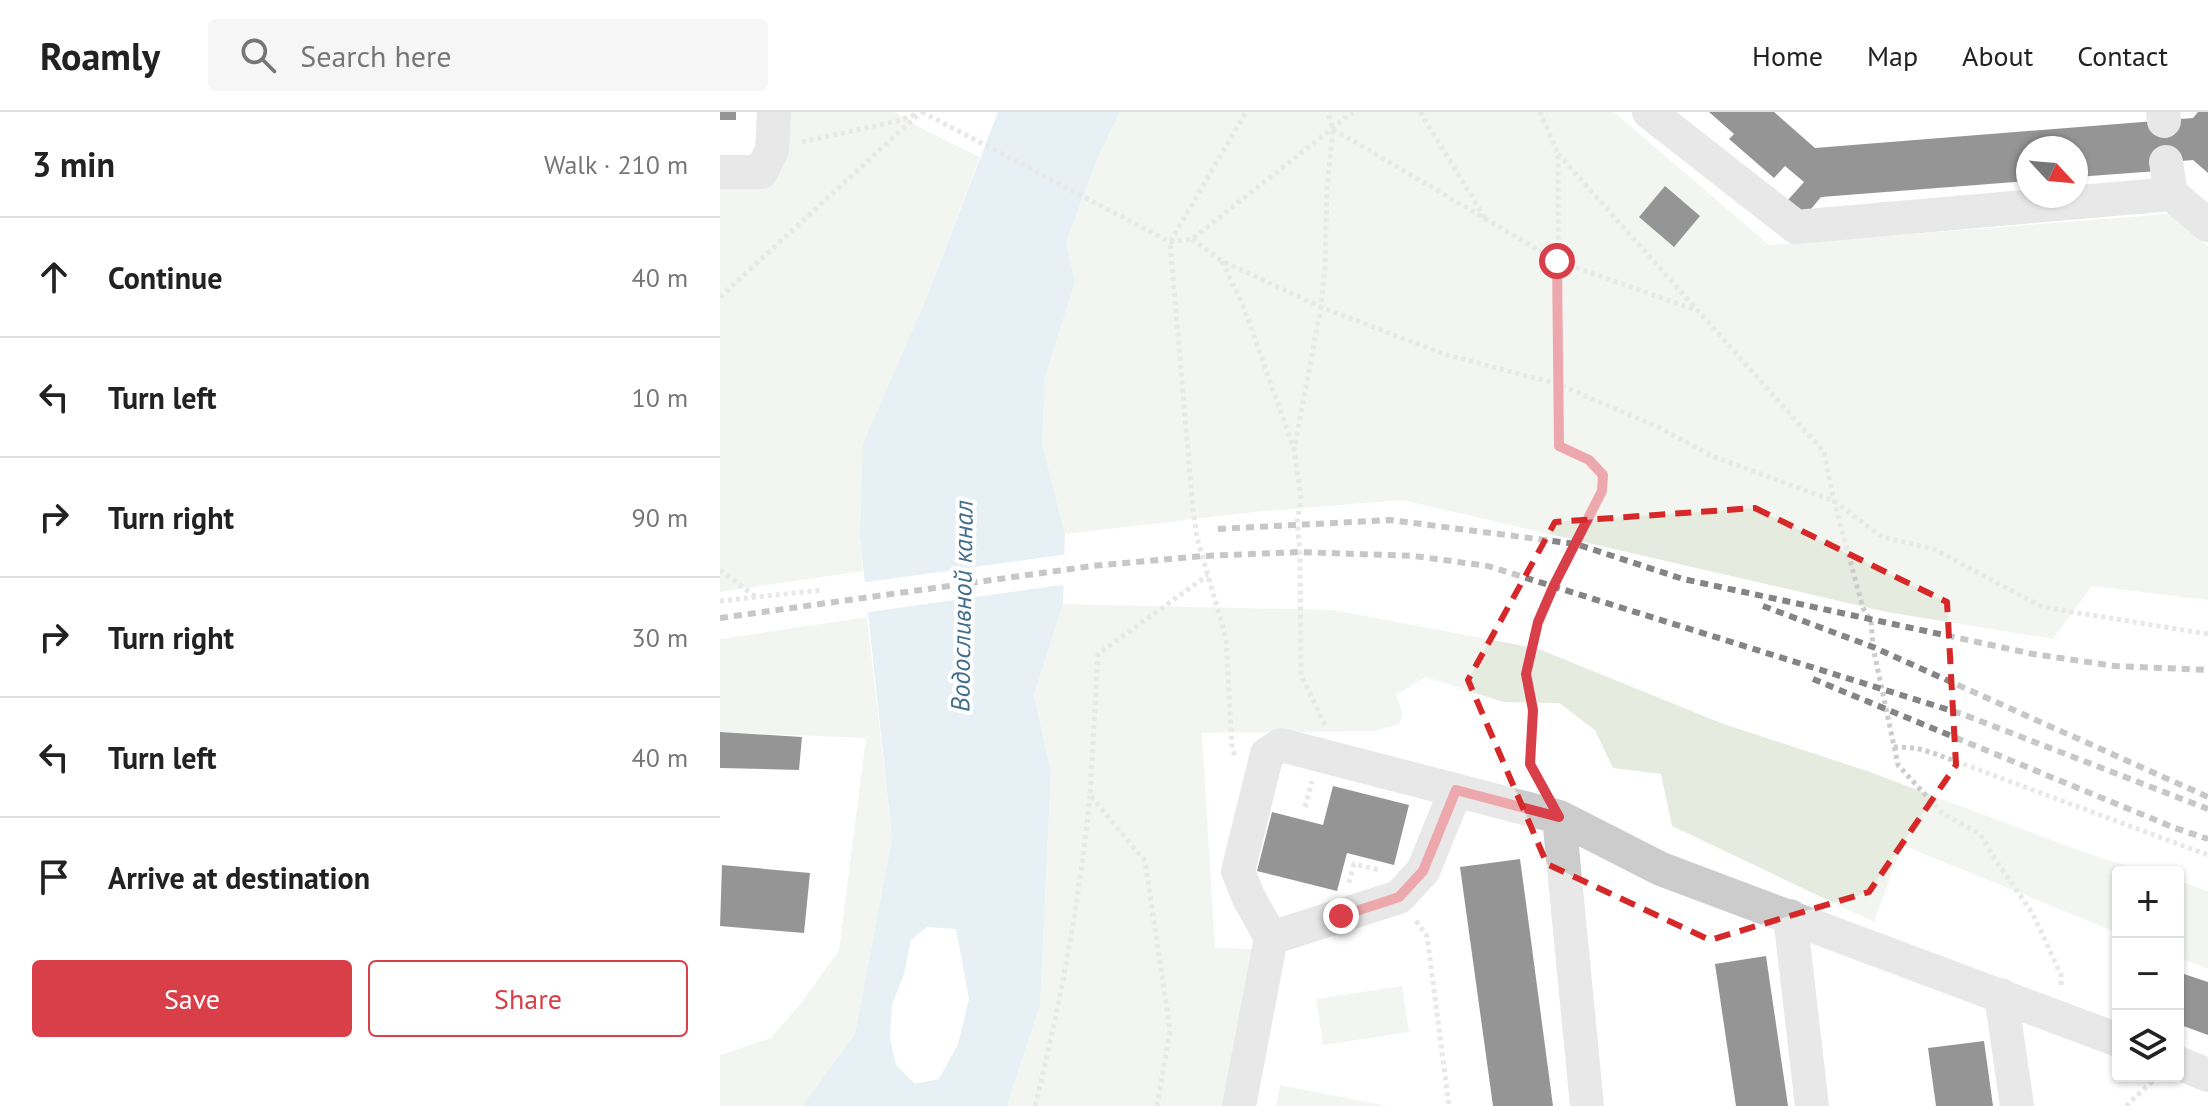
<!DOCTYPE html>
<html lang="en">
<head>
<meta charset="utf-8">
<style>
	body { margin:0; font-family:"PT Sans",sans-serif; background:#f6f6f6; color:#222 }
	.controls { position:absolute; right:24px; bottom:24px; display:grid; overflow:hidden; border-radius:8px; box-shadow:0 2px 6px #0004 }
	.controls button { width:72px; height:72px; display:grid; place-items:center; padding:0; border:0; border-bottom:2px solid #e0e0e0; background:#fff; color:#222; font:40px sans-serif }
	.compass { position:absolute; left:1296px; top:24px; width:72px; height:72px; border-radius:50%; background:#fff; box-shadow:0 2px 6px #0004; rotate:116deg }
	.stop { position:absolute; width:24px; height:24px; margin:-18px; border:6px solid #d83f49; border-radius:50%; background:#fff }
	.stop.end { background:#d83f49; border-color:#fff; box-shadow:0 2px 8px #0008 }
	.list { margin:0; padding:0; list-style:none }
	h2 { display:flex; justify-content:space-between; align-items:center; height:104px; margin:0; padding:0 32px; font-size:34px }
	h2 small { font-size:26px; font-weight:400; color:#767676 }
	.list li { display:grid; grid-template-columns:52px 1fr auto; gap:24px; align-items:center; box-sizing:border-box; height:120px; padding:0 32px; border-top:2px solid #e0e0e0 }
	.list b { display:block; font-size:30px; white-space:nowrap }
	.list em { font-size:26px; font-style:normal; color:#767676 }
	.actions { display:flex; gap:16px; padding:24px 32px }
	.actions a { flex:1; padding:18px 0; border:2px solid #d83f49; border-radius:8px; text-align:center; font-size:28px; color:#d83f49 }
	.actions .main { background:#d83f49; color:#fff }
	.icon { flex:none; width:44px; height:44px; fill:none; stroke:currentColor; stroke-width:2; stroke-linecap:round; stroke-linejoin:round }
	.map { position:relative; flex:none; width:1488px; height:994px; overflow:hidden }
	header { display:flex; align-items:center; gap:48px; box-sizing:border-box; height:112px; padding:0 40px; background:#fff; border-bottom:2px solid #e0e0e0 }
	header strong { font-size:38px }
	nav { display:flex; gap:44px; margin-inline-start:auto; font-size:28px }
	.search { width:560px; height:72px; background:#f6f6f6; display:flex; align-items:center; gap:20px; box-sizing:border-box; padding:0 28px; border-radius:8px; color:#767676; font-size:30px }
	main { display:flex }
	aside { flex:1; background:#fff }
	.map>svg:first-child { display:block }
</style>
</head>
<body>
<header>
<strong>Roamly</strong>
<div class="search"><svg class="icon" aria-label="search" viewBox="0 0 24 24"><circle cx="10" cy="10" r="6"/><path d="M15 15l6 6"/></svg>Search here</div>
<nav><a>Home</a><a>Map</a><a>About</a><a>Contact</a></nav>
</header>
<main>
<aside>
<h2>3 min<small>Walk · 210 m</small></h2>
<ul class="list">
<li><svg class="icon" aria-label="ahead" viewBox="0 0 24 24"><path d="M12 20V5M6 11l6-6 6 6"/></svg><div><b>Continue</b></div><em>40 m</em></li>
<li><svg class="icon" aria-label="left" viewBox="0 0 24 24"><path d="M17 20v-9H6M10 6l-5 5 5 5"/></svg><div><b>Turn left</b></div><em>10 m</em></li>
<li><svg class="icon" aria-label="right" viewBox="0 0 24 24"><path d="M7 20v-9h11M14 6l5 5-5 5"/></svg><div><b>Turn right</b></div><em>90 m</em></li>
<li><svg class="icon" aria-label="right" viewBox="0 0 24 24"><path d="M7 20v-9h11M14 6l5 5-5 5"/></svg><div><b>Turn right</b></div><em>30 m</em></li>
<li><svg class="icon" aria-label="left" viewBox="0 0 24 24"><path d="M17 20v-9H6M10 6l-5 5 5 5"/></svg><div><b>Turn left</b></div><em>40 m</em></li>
<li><svg class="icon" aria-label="arrive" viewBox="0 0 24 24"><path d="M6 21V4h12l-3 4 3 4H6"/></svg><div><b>Arrive at destination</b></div></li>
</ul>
<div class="actions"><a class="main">Save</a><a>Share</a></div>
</aside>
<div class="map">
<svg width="1488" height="994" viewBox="0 0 1488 994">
	<rect width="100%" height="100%" fill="#fff"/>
	<path fill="#e5ebde" d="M62 0H175L201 16 260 45 206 187 144 332 140 425 143 459 0 480V66H52Z
		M400 0H894L1049 133 1449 102 1488 134V488L1372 474 1333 527 1167 500 682 388 535 400 345 422 322 331 325 264 355 170 346 130 379 43Z
		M343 492 613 498 816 536 1001 611 1147 659 1369 742 1427 760H1398V821L1182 733 1154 810 952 714 941 662 893 656 875 618 839 591 783 590 706 565 676 583 683 602 679 612 655 619 482 621 495 836 538 837 508 994H287L320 894 331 659 314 583Z
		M147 505 172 726 135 922 82 994H0V943L51 926 82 890 119 838 146 626 0 620V527Z
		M1458 769 1488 779V857L1458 845Z
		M682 874 689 920 603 933 596 887Z
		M560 973 667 994H556Z"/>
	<path fill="#cbdde9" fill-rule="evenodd" d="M278 0H400L379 43 346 130 355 170 325 265 322 331 345 422 343 492 314 583 331 659 320 894 287 994H82L135 922 172 726 140 425 143 332 206 187ZM207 815 236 817 249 887 238 932 219 967 195 972 176 953 170 926 172 893 184 862 191 828Z"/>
	<path fill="#fff" d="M349 442 348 472 142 501 140 471Z"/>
	<path fill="#161616" d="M0 0H16V8H0Z
		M989 0H1054L1095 36 1473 6 1478 0H1488V61L1473 48 1437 51 1438 59 1356 65V36H1308V69L1101 85 1086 103 1068 88 1084 70 1065 54 1054 66 1009 27 1014 22Z
		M945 74 980 104 954 135 919 105Z
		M0 620 82 625 79 658 0 656Z
		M613 674 689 693 674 753 627 741 617 779 537 759 552 700 603 713Z
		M800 747 806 791 833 994H773L740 755Z
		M2 753 90 761 84 821 0 814Z
		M1046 844 1068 994H1016L995 852Z
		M1458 860 1488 870V923L1458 912Z
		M1264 929 1273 994H1216L1208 936Z"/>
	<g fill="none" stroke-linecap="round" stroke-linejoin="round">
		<path stroke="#ccc" stroke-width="5" stroke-dasharray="4 4" stroke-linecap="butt" d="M202 0 450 130 472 127 633 0
			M700 0 765 106
			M613 17 837 149 976 198
			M82 30 177 9 197 2
			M838 42 1104 340 1114 389 1143 496 1151 509 1153 535 1178 653 1222 701 1260 722 1276 749 1313 802 1341 863V875
			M472 127 502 149 601 195 724 242 837 272 936 314 992 344 1114 389 1162 425 1214 437 1322 495 1488 522
			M502 149 524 196 574 337
			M0 185 201 0
			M0 458 36 485
			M0 489 102 478
			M605 613 581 563 580 440 577 411 581 386 574 338 601 195 605 155 607 77 613 17 608 0
			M1174 635 1196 636 1216 642 1488 743
			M515 643 512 636 506 526 477 426 473 398 450 130 526 0
			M818 668 810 652 813 598 806 562 818 510 882 379 883 363 869 348 839 334 838 42 820 0
			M585 695 592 669
			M629 771 634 752 659 758
			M696 809 707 824 729 994
			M315 994C341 891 359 790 370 684
			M437 994 450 918 425 749 370 683 378 542 488 463
			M1406 994 1435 967"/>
		<path stroke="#ccc" stroke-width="34" d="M929 0 1076 115 1451 82 1446 50
			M1443 0 1444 9
			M0 60H41L52 38 54 0
			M1451 82 1488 113
			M839 705 867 994
			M1070 804 1092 994
			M551 826 528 784 518 759 547 642 561 633 839 705 941 757 1398 928
			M551 826 679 785 703 759 736 678
			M1281 883 1297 994
			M1458 951 1488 963
			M519 994 551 826"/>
		<path stroke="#848484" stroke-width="6" stroke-dasharray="8 6" stroke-linecap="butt" d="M498 417 670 408 856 432 963 467 1313 542 1395 554 1488 558
			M1043 494 1153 535 1488 685
			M0 506 372 454 484 444 580 440 694 444 768 454 1242 602 1488 697
			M1093 567 1455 716 1488 727"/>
	</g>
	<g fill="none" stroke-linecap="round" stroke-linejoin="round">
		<path stroke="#d83f49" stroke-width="10" d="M621 804 679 785 703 759 736 678 839 705 810 652 813 598 806 562 818 510 834 473 882 379 883 363 869 348 839 334 837 149"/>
	</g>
	<path d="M0 0H1488V994H0ZM1035 396 1227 490 1236 653 1149 780 990 828 827 752 748 568 835 410Z" fill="#fff" fill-opacity=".55" fill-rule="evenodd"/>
	<path fill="none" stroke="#d62828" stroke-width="6" stroke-dasharray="16 10" stroke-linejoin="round" d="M1035 396 1227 490 1236 653 1149 780 990 828 827 752 748 568 835 410Z"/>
	<g text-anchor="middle" stroke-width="8" stroke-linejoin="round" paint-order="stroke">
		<g font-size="26" font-style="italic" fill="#436e8b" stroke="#fff">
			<text transform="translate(242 494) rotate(-89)" y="9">Водосливной канал</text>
		</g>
	</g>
</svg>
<div class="controls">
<button>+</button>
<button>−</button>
<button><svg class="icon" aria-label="layers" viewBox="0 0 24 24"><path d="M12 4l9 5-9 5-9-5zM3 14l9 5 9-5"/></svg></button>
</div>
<svg class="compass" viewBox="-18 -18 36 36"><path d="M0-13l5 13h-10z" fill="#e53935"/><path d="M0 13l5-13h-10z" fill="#767676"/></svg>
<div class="stop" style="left:837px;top:149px"></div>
<div class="stop end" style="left:621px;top:804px"></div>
</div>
</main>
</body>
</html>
